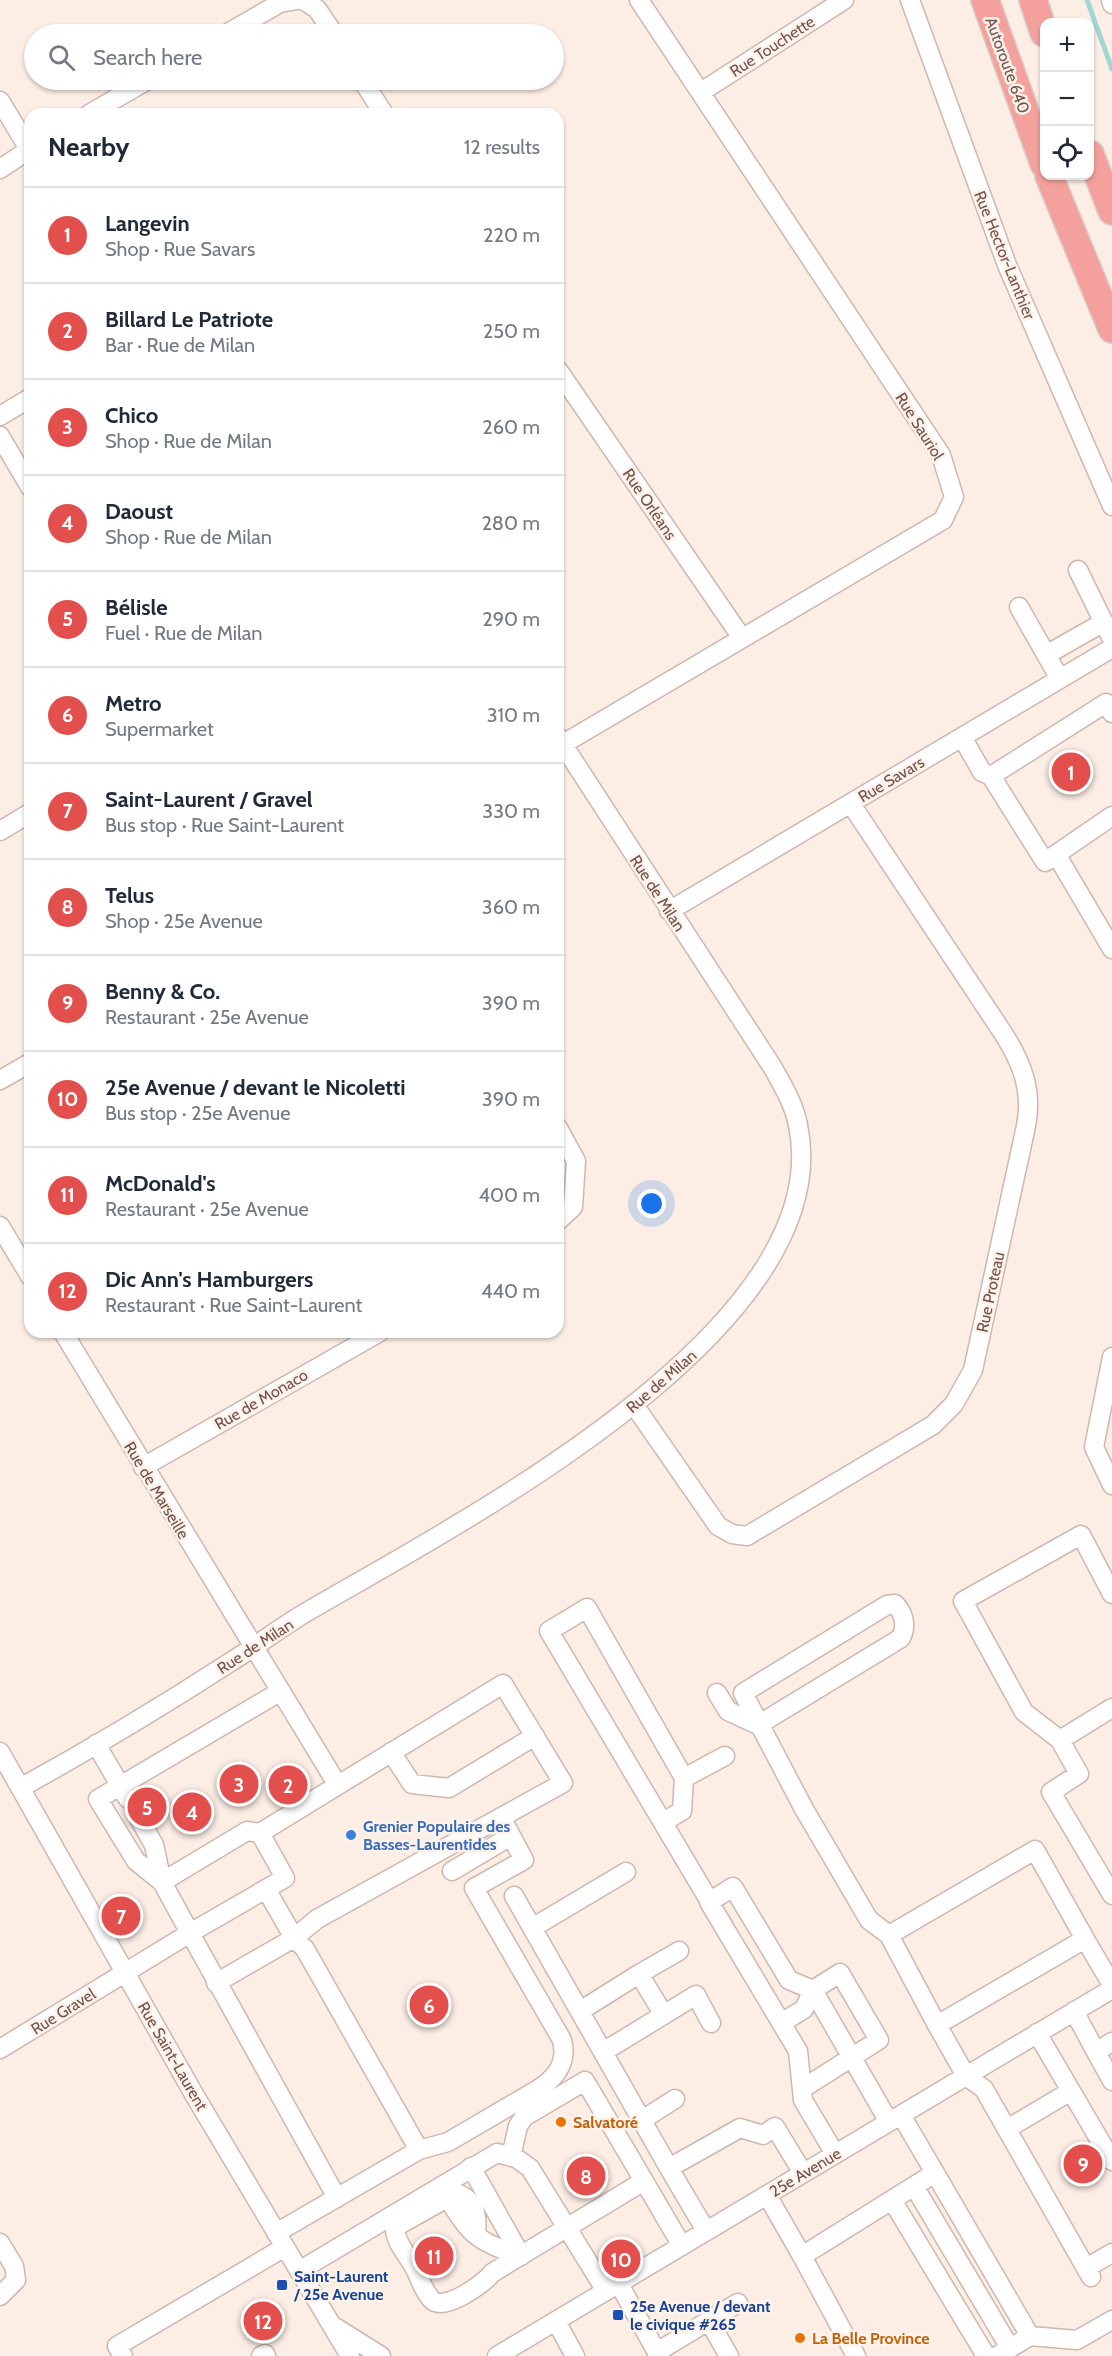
<!DOCTYPE html>
<html lang="en">
<head>
<meta charset="utf-8">
<style>
	body { margin:0; font-family:Cabin,sans-serif; background:#f6f6f7; color:#1f2937 }
	.controls { position:absolute; right:18px; top:18px; display:grid; overflow:hidden; border-radius:12px; box-shadow:0 2px 4px #0004 }
	.controls button { width:54px; height:54px; display:grid; place-items:center; padding:0; border:0; border-bottom:2px solid #e0e1e3; background:#fff; color:#1f2937; font:30px sans-serif }
	.you { position:absolute; left:652px; top:1204px; width:21px; height:21px; margin:-15px; border:4px solid #fff; border-radius:50%; background:#1a73e8; box-shadow:0 0 0 9px #1a73e833 }
	.badge { display:grid; place-items:center; width:39px; height:39px; border-radius:50%; background:#e24f4d; color:#fff; font-size:20px; font-weight:700 }
	.pin { position:absolute; translate:-50% -50%; border:3px solid #fff; box-shadow:0 2px 6px #0006 }
	.list { margin:0; padding:0; list-style:none }
	h2 { display:flex; justify-content:space-between; align-items:center; height:78px; margin:0; padding:0 24px; font-size:26px }
	h2 small { font-size:20px; font-weight:400; color:#747a83 }
	.list li { display:grid; grid-template-columns:39px 1fr auto; gap:18px; align-items:center; box-sizing:border-box; height:96px; padding:0 24px; border-top:2px solid #e0e1e3 }
	.list b { display:block; font-size:22px; white-space:nowrap }
	.list p { margin:0; font-size:20px; white-space:nowrap; color:#747a83 }
	.list em { font-size:20px; font-style:normal; color:#747a83 }
	.icon { flex:none; width:33px; height:33px; fill:none; stroke:currentColor; stroke-width:2; stroke-linecap:round; stroke-linejoin:round }
	.map { position:relative; flex:none; width:1112px; height:2356px; overflow:hidden }
	.search { position:absolute; background:#fff; box-shadow:0 2px 4px #0004; left:24px; top:24px; width:540px; height:66px; display:flex; align-items:center; gap:15px; box-sizing:border-box; padding:0 21px; border-radius:33px; color:#747a83; font-size:22px }
	.panel { position:absolute; background:#fff; box-shadow:0 2px 4px #0004; left:24px; top:108px; width:540px; height:1230px; border-radius:18px }
	.map>svg:first-child { display:block }
</style>
</head>
<body>
<div class="map">
<svg width="1112" height="2356" viewBox="0 0 1112 2356">
	<rect width="100%" height="100%" fill="#fceee5"/>
	<g fill="none" stroke-linecap="round" stroke-linejoin="round">
		<path stroke="#a0d6d3" stroke-width="5" d="M1087 0 1112 69"/>
		<g stroke="#cfb6ae" stroke-width="21">
			<path id="minor" d="M303 0 317 9 334 34
				M910 0 1007 265 1112 506
				M1111 0 1112 4
				M226 34 280 3 297 0
				M362 80 384 114
				M701 92 844 0
				M0 101 29 149
				M89 114 148 80
				M0 169 30 149
				M558 370 742 638
				M0 416 30 398
				M0 436 30 487
				M1078 570 1112 639
				M1019 607 1060 679
				M1046 655 1104 622
				M1112 713 1106 703 991 776 1045 862 1112 816
				M962 737 982 772 991 776
				M563 744 943 520 954 497 941 455 639 0
				M0 831 30 813
				M1056 854 1112 949
				M669 911 1112 648
				M0 1080 30 1063
				M558 1128 576 1161 573 1207 558 1221
				M0 1226 30 1276
				M63 1332 337 1784
				M1112 1357 1094 1447 1112 1485
				M634 1405 718 1526 732 1534 747 1536 933 1425 954 1404 973 1370 1026 1126C1033 1090 1022 1063 1003 1033L851 804
				M143 1467 380 1332
				M1112 1594 1081 1535 963 1601 1024 1712 1060 1740 1112 1708
				M717 1693 728 1711 758 1725
				M758 1725 901 1638C907 1626 904 1613 895 1604L887 1605 743 1693 804 1809 869 1920 889 1935
				M1060 1740 1079 1774 1051 1792 1112 1895
				M96 1744 128 1799
				M0 1752 195 2096 350 2356
				M391 1752 412 1784 449 1788 535 1736
				M684 1778 725 1756
				M20 1788C91 1749 161 1707 229 1663 253 1648 276 1631 300 1616 445 1530 841 1331 798 1125 794 1104 783 1086 773 1068L558 737
				M140 1820 154 1845 162 1882
				M663 1822 682 1811 684 1778 587 1608 549 1631 710 1902
				M247 1831 260 1833 285 1878 190 1933 162 1882Z
				M260 1833 503 1684 563 1783 317 1919 294 1938 266 1889
				M452 1871 511 1836
				M162 1882 136 1861 98 1799 281 1691
				M514 1896 669 2168
				M532 1928 626 1872
				M639 1974 679 1951
				M216 1983 294 1938 305 1949 419 2150
				M580 2011 639 1974 664 2015
				M1074 2011 1096 2052 1112 2042
				M781 2023 804 2009 813 1990 840 1973 879 2040 802 2089
				M937 2025 889 1935 1035 1850 1085 1939
				M1037 2033 1112 2161
				M0 2049 190 1933 337 2198
				M603 2052 696 1995 711 2023
				M1096 2052 1112 2081
				M642 2120 675 2099
				M1007 2129 1071 2091
				M835 2154 803 2100 798 2051 709 1902 733 1887 789 1980 813 1990 889 2122
				M511 2157 518 2126 524 2117 585 2081 644 2181
				M471 2167 521 2256
				M935 2173 1030 2336
				M914 2186 1010 2348
				M767 2195 802 2256 935 2173 901 2115
				M447 2196C468 2234 479 2243 521 2256
				M892 2200 986 2356
				M706 2231 669 2168 740 2128 763 2135 775 2127 803 2173
				M276 2233 419 2150 448 2142 537 2090C556 2078 568 2063 562 2040L474 1888 524 1860 501 1817
				M476 2234C478 2216 476 2199 456 2193L399 2225 395 2230C396 2243 408 2256 414 2267 420 2278 423 2291 432 2300 444 2312 484 2284 492 2273L644 2181 682 2246
				M0 2243 14 2266 16 2280 0 2296
				M802 2256 856 2356
				M1086 2268 1112 2253
				M299 2271 497 2153 516 2158 530 2168 606 2291
				M1091 2277 984 2089 966 2076 937 2025 1085 1939 1112 1985
				M619 2284 659 2356
				M556 2321 575 2356
				M709 2321 729 2356
				M335 2327 381 2356
				M657 2352 738 2303
				M123 2356 117 2346 285 2247
				M261 2356 265 2354 266 2356
				M497 2356 1112 1989
				M997 2356 1030 2336 1077 2340 1112 2320"/>
		</g>
		<g stroke="#d8cecd" stroke-width="30">
			<path id="highway" d="M985 0 1044 164
				M1033 0 1044 33
				M1090 154 1112 211
				M1049 176 1112 329"/>
		</g>
		<use href="#minor" stroke="#fff" stroke-width="18"/>
		<use href="#highway" stroke="#f4a19d" stroke-width="27"/>
	</g>
	<circle fill="#3f7fe0" stroke="#fef3eb" stroke-width="2" cx="351" cy="1835" r="6"/>
	<g fill="#e8710a" stroke="#fef3eb" stroke-width="2">
		<circle cx="561" cy="2122" r="6"/>
		<circle cx="800" cy="2338" r="6"/>
	</g>
	<g fill="#1a4fb4" stroke="#fef3eb" stroke-width="2">
		<rect x="276" y="2279" width="12" height="12" rx="3"/>
		<rect x="612" y="2309" width="12" height="12" rx="3"/>
	</g>
	<g text-anchor="middle" stroke-width="5" stroke-linejoin="round" paint-order="stroke">
		<g font-size="16" fill="#74514b" stroke="#fef3eb">
			<text transform="translate(772 46) rotate(-33)" y="6">Rue Touchette</text>
			<text transform="translate(1008 65) rotate(70)" y="6">Autoroute 640</text>
			<text transform="translate(1005 255) rotate(68)" y="6">Rue Hector-Lanthier</text>
			<text transform="translate(920 426) rotate(58)" y="6">Rue Sauriol</text>
			<text transform="translate(650 504) rotate(56)" y="6">Rue Orléans</text>
			<text transform="translate(891 779) rotate(-31)" y="6">Rue Savars</text>
			<text transform="translate(658 893) rotate(57)" y="6">Rue de Milan</text>
			<text transform="translate(990 1292) rotate(-78)" y="6">Rue Proteau</text>
			<text transform="translate(661 1381) rotate(-41)" y="6">Rue de Milan</text>
			<text transform="translate(261 1399) rotate(-30)" y="6">Rue de Monaco</text>
			<text transform="translate(157 1490) rotate(59)" y="6">Rue de Marseille</text>
			<text transform="translate(255 1646) rotate(-33)" y="6">Rue de Milan</text>
			<text transform="translate(63 2011) rotate(-32)" y="6">Rue Gravel</text>
			<text transform="translate(173 2056) rotate(60)" y="6">Rue Saint-Laurent</text>
			<text transform="translate(805 2172) rotate(-31)" y="6">25e Avenue</text>
		</g>
		<g font-size="16" font-weight="bold" fill="#366cbe" stroke="#fef3eb" text-anchor="start">
			<text x="363" y="1832">Grenier Populaire des<tspan x="363" dy="18">Basses-Laurentides</tspan></text>
		</g>
		<g font-size="16" font-weight="bold" fill="#c56008" stroke="#fef3eb" text-anchor="start">
			<text x="573" y="2128">Salvatoré</text>
			<text x="812" y="2344">La Belle Province</text>
		</g>
		<g font-size="16" font-weight="bold" fill="#164399" stroke="#fef3eb" text-anchor="start">
			<text x="294" y="2282">Saint-Laurent<tspan x="294" dy="18">/ 25e Avenue</tspan></text>
			<text x="630" y="2312">25e Avenue / devant<tspan x="630" dy="18">le civique #265</tspan></text>
		</g>
	</g>
</svg>
<div class="controls">
<button>+</button>
<button>−</button>
<button><svg class="icon" aria-label="locate" viewBox="0 0 24 24"><circle cx="12" cy="12" r="6"/><path d="M12 2v4M12 18v4M2 12h4M18 12h4"/></svg></button>
</div>
<div class="you"></div>
<div class="pin badge" style="left:1071px;top:772px">1</div>
<div class="pin badge" style="left:288px;top:1785px">2</div>
<div class="pin badge" style="left:239px;top:1784px">3</div>
<div class="pin badge" style="left:192px;top:1812px">4</div>
<div class="pin badge" style="left:147px;top:1807px">5</div>
<div class="pin badge" style="left:429px;top:2005px">6</div>
<div class="pin badge" style="left:121px;top:1916px">7</div>
<div class="pin badge" style="left:586px;top:2176px">8</div>
<div class="pin badge" style="left:1083px;top:2164px">9</div>
<div class="pin badge" style="left:621px;top:2259px">10</div>
<div class="pin badge" style="left:434px;top:2256px">11</div>
<div class="pin badge" style="left:263px;top:2321px">12</div>
<div class="search"><svg class="icon" aria-label="search" viewBox="0 0 24 24"><circle cx="10" cy="10" r="6"/><path d="M15 15l6 6"/></svg>Search here</div>
<section class="panel">
<h2>Nearby<small>12 results</small></h2>
<ul class="list">
<li><span class="badge">1</span><div><b>Langevin</b><p>Shop · Rue Savars</p></div><em>220 m</em></li>
<li><span class="badge">2</span><div><b>Billard Le Patriote</b><p>Bar · Rue de Milan</p></div><em>250 m</em></li>
<li><span class="badge">3</span><div><b>Chico</b><p>Shop · Rue de Milan</p></div><em>260 m</em></li>
<li><span class="badge">4</span><div><b>Daoust</b><p>Shop · Rue de Milan</p></div><em>280 m</em></li>
<li><span class="badge">5</span><div><b>Bélisle</b><p>Fuel · Rue de Milan</p></div><em>290 m</em></li>
<li><span class="badge">6</span><div><b>Metro</b><p>Supermarket</p></div><em>310 m</em></li>
<li><span class="badge">7</span><div><b>Saint-Laurent / Gravel</b><p>Bus stop · Rue Saint-Laurent</p></div><em>330 m</em></li>
<li><span class="badge">8</span><div><b>Telus</b><p>Shop · 25e Avenue</p></div><em>360 m</em></li>
<li><span class="badge">9</span><div><b>Benny &amp; Co.</b><p>Restaurant · 25e Avenue</p></div><em>390 m</em></li>
<li><span class="badge">10</span><div><b>25e Avenue / devant le Nicoletti</b><p>Bus stop · 25e Avenue</p></div><em>390 m</em></li>
<li><span class="badge">11</span><div><b>McDonald's</b><p>Restaurant · 25e Avenue</p></div><em>400 m</em></li>
<li><span class="badge">12</span><div><b>Dic Ann's Hamburgers</b><p>Restaurant · Rue Saint-Laurent</p></div><em>440 m</em></li>
</ul>
</section>
</div>
</body>
</html>
